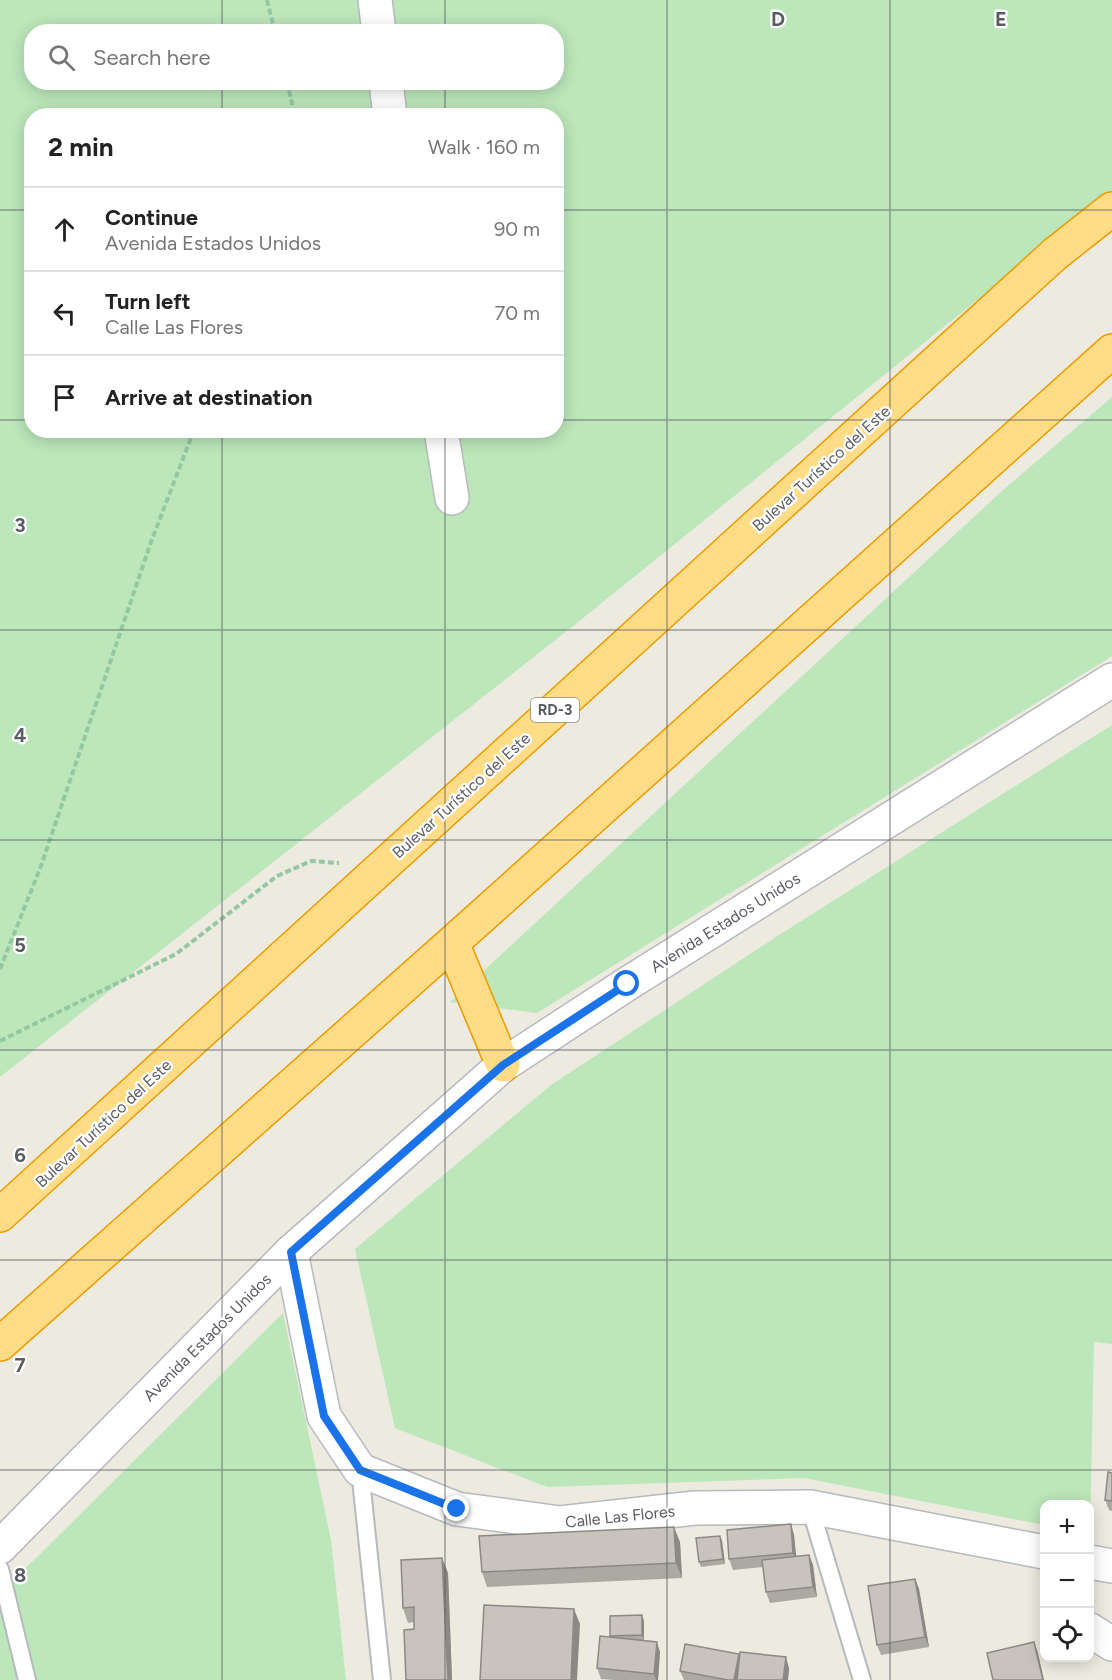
<!DOCTYPE html>
<html lang="en">
<head>
<meta charset="utf-8">
<style>
	body { margin:0; font-family:Figtree,sans-serif; background:#f6f6f6; color:#222 }
	.controls { position:absolute; right:18px; bottom:18px; display:grid; overflow:hidden; border-radius:12px; box-shadow:0 3px 15px #0003 }
	.controls button { width:54px; height:54px; display:grid; place-items:center; padding:0; border:0; border-bottom:2px solid #e0e0e0; background:#fff; color:#222; font:30px sans-serif }
	.stop { position:absolute; width:18px; height:18px; margin:-14px; border:4px solid #1a73e8; border-radius:50%; background:#fff }
	.stop.end { background:#1a73e8; border-color:#fff; box-shadow:0 2px 6px #0008 }
	.list { margin:0; padding:0; list-style:none }
	h2 { display:flex; justify-content:space-between; align-items:center; height:78px; margin:0; padding:0 24px; font-size:26px }
	h2 small { font-size:20px; font-weight:400; color:#767676 }
	.list li { display:grid; grid-template-columns:39px 1fr auto; gap:18px; align-items:center; box-sizing:border-box; height:84px; padding:0 24px; border-top:2px solid #e0e0e0 }
	.list b { display:block; font-size:22px; white-space:nowrap }
	.list p { margin:0; font-size:20px; white-space:nowrap; color:#767676 }
	.list em { font-size:20px; font-style:normal; color:#767676 }
	.icon { flex:none; width:33px; height:33px; fill:none; stroke:currentColor; stroke-width:2; stroke-linecap:round; stroke-linejoin:round }
	.map { position:relative; flex:none; width:1112px; height:1680px; overflow:hidden }
	.search { position:absolute; background:#fff; box-shadow:0 3px 15px #0003; left:24px; top:24px; width:540px; height:66px; display:flex; align-items:center; gap:15px; box-sizing:border-box; padding:0 21px; border-radius:24px; color:#767676; font-size:22px }
	.panel { position:absolute; background:#fff; box-shadow:0 3px 15px #0003; left:24px; top:108px; width:540px; height:330px; border-radius:24px }
	.map>svg:first-child { display:block }
</style>
</head>
<body>
<div class="map">
<svg width="1112" height="1680" viewBox="0 0 1112 1680">
	<rect width="100%" height="100%" fill="#edeae0"/>
	<path fill="#bce7ba" fill-rule="evenodd" d="M0 0H1112V191L572 627 0 1077ZM32 32H556V82H32ZM32 116H556V430H32Z
		M1112 397V656L537 1013 450 1002 1003 490Z
		M1112 725V1344L1094 1342 1090 1535V1504H1044V1525L804 1478 547 1487 395 1428 355 1249 551 1085 779 935Z
		M283 1313 331 1540 346 1680H0V1590L32 1562Z"/>
	<g fill="none" stroke-linecap="round" stroke-linejoin="round">
		<g stroke="#b6b9be" stroke-width="20">
			<path id="lane" d="M360 1470 382 1680
				M810 1507 862 1680
				M0 1569 27 1680"/>
		</g>
		<g stroke="#b6b9be" stroke-width="36">
			<path id="street" d="M375 0 379 32
				M386 82 390 116
				M441 430 452 498
				M291 1252 324 1416 360 1470 457 1509 560 1523 695 1508 810 1507 1044 1552
				M1090 1562 1112 1566
				M1090 1630 1112 1644"/>
		</g>
		<g stroke="#b6bac0" stroke-width="36">
			<path id="secondary" d="M0 1547 291 1252 503 1065 627 984 1112 680"/>
		</g>
		<g stroke="#ed9c00" stroke-width="36">
			<path id="highway" d="M452 943 503 1065
				M0 1215 1055 254 1112 209
				M0 1344 452 943 1112 351"/>
		</g>
		<path stroke="#93c8a1" stroke-width="4" stroke-dasharray="6 3" stroke-linecap="butt" d="M267 0 275 32
			M287 82 295 116
			M0 969 41 866 151 542 194 430
			M0 1041 176 954 277 876 311 861 339 863"/>
		<use href="#lane" stroke="#fff" stroke-width="16"/>
		<use href="#street" stroke="#fff" stroke-width="33"/>
		<use href="#secondary" stroke="#fff" stroke-width="33"/>
		<use href="#highway" stroke="#ffdc85" stroke-width="33"/>
	</g>
	<path fill="#aca9a3" d="M1112 1473V1511L1109 1510 1105 1500Z
		M791 1524 794 1535 796 1556 809 1555 813 1565 817 1597 770 1603 766 1592 763 1567 733 1570 729 1559Z
		M720 1536 722 1541 725 1564 701 1567 699 1562Z
		M680 1542 682 1578 487 1587 482 1572Z
		M442 1558 448 1573 452 1680H406L414 1629V1622L408 1623 403 1608Z
		M915 1579 919 1589 929 1647 881 1655 877 1645Z
		M642 1615 644 1621V1640H640L660 1652 658 1680H614L601 1679 597 1668 611 1637 610 1636Z
		M739 1654 740 1657 789 1668 788 1680H684L680 1671Z"/>
	<path fill="#8c8984" d="M791 1524 794 1535 797 1564 793 1553Z
		M674 1527 680 1542 682 1578 676 1563Z
		M720 1536 722 1541 725 1564 723 1559Z
		M809 1555 813 1565 817 1597 813 1587Z
		M442 1558 448 1573 452 1680H448Z
		M915 1579 919 1589 929 1647 925 1637Z
		M574 1609 580 1624 577 1680H571Z
		M642 1615 644 1621V1640L642 1635Z
		M657 1642 660 1652 658 1680H656L654 1674Z
		M1034 1642 1038 1653 1044 1680H1043Z
		M739 1654 743 1665 740 1680H734Z
		M786 1657 789 1668 788 1680H783Z"/>
	<path fill="#c8c4bd" stroke="#8c8984" stroke-width="1.5" d="M1108 1472 1112 1473V1501L1105 1500Z
		M791 1524 793 1553 729 1559 727 1530Z
		M674 1527 676 1563 482 1572 479 1536Z
		M720 1536 723 1559 699 1562 696 1538Z
		M809 1555 813 1587 766 1592 762 1560Z
		M442 1558 448 1680H406L404 1630 414 1629V1607L403 1608 401 1560Z
		M915 1579 925 1637 877 1645 868 1586Z
		M484 1605 574 1609 571 1680H480Z
		M642 1615V1635L610 1636V1616Z
		M600 1636 657 1642 654 1674 597 1668Z
		M1034 1642 1043 1680H993L987 1653Z
		M685 1644 739 1654 734 1680H728L680 1671Z
		M740 1652 786 1657 783 1680H737Z"/>
	<g fill="none" stroke-linecap="round" stroke-linejoin="round">
		<path stroke="#1a73e8" stroke-width="8" d="M457 1509 360 1470 324 1416 291 1252 503 1065 627 984"/>
	</g>
	<path fill="none" stroke="#595d62" stroke-width="1.5" stroke-opacity="0.55" d="M222 0V32M445 0V32M667 0V1680M890 0V1680M222 82V116M445 82V116M0 210H32M556 210H1112M0 420H32M556 420H1112M222 430V1680M445 430V1680M0 630H1112M0 840H1112M0 1050H1112M0 1260H1112M0 1470H1112"/>
	<g text-anchor="middle" stroke-width="4.5" stroke-linejoin="round" paint-order="stroke">
		<rect fill="#fff" stroke="#8b8e91" stroke-width="1.5" x="531" y="698" width="48" height="24" rx="4.5"/>
		<g font-size="15" font-weight="bold" fill="#595d62">
			<text x="555" y="715">RD-3</text>
		</g>
		<g font-size="16" fill="#595d62" stroke="#fff">
			<text transform="translate(821 468) rotate(-42)" y="6">Bulevar Turístico del Este</text>
			<text transform="translate(461 795) rotate(-42)" y="6">Bulevar Turístico del Este</text>
			<text transform="translate(725 922) rotate(-32)" y="6">Avenida Estados Unidos</text>
			<text transform="translate(103 1123) rotate(-43)" y="6">Bulevar Turístico del Este</text>
			<text transform="translate(207 1337) rotate(-45)" y="6">Avenida Estados Unidos</text>
			<text transform="translate(620 1516) rotate(-6)" y="6">Calle Las Flores</text>
		</g>
	</g>
	<g font-size="20" text-anchor="middle" font-weight="bold" fill="#595d62" stroke="#fff" stroke-width="4.5" stroke-linejoin="round" paint-order="stroke">
		<text x="778" y="26">D</text>
		<text x="1001" y="26">E</text>
		<text x="20" y="532">3</text>
		<text x="20" y="742">4</text>
		<text x="20" y="952">5</text>
		<text x="20" y="1162">6</text>
		<text x="20" y="1372">7</text>
		<text x="20" y="1582">8</text>
	</g>
</svg>
<div class="controls">
<button>+</button>
<button>−</button>
<button><svg class="icon" aria-label="locate" viewBox="0 0 24 24"><circle cx="12" cy="12" r="6"/><path d="M12 2v4M12 18v4M2 12h4M18 12h4"/></svg></button>
</div>
<div class="stop" style="left:627px;top:984px"></div>
<div class="stop end" style="left:457px;top:1509px"></div>
<div class="search"><svg class="icon" aria-label="search" viewBox="0 0 24 24"><circle cx="10" cy="10" r="6"/><path d="M15 15l6 6"/></svg>Search here</div>
<section class="panel">
<h2>2 min<small>Walk · 160 m</small></h2>
<ul class="list">
<li><svg class="icon" aria-label="ahead" viewBox="0 0 24 24"><path d="M12 20V5M6 11l6-6 6 6"/></svg><div><b>Continue</b><p>Avenida Estados Unidos</p></div><em>90 m</em></li>
<li><svg class="icon" aria-label="left" viewBox="0 0 24 24"><path d="M17 20v-9H6M10 6l-5 5 5 5"/></svg><div><b>Turn left</b><p>Calle Las Flores</p></div><em>70 m</em></li>
<li><svg class="icon" aria-label="arrive" viewBox="0 0 24 24"><path d="M6 21V4h12l-3 4 3 4H6"/></svg><div><b>Arrive at destination</b></div></li>
</ul>
</section>
</div>
</body>
</html>
